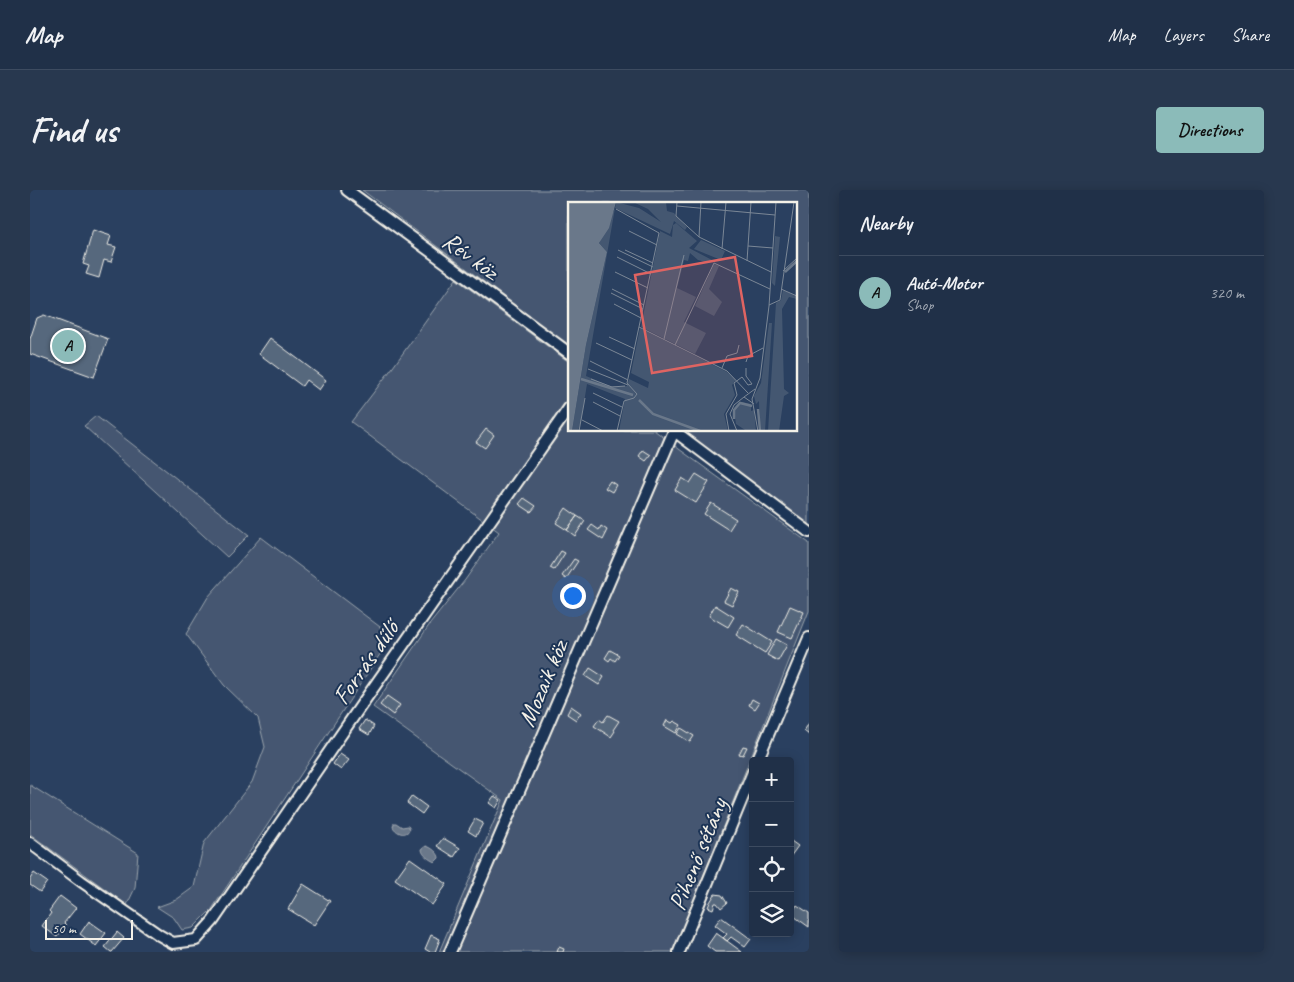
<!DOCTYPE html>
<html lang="en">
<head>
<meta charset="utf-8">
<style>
	body { margin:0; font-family:Caveat,sans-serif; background:#28384f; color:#f1f3f6 }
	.controls { position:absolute; right:15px; bottom:15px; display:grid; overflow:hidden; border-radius:5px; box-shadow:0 2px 12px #0003 }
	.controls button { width:45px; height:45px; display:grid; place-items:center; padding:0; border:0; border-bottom:1px solid #3d4b60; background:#203048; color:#f1f3f6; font:25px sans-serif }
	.scale { position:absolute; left:15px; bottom:12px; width:88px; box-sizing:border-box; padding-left:5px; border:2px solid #f4f1e8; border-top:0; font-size:14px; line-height:18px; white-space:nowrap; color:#f4f1e8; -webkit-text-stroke:4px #1d3557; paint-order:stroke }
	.you { position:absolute; left:542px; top:405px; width:18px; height:18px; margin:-12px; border:4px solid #fff; border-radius:50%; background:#1a73e8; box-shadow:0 0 0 8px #1a73e833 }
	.badge { display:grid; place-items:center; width:32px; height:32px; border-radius:50%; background:#8bbbb9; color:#111; font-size:16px; font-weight:700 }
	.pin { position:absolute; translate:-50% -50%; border:2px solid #fff; box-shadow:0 1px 5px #0006 }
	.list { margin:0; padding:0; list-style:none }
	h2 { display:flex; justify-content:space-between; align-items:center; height:65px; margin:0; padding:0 20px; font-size:21px }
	h2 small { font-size:16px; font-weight:400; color:#a2a9b4 }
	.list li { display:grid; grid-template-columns:32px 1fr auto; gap:15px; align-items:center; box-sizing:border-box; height:75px; padding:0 20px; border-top:1px solid #3d4b60 }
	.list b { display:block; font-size:19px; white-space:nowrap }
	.list p { margin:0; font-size:16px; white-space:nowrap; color:#a2a9b4 }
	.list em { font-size:16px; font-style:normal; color:#a2a9b4 }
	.icon { flex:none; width:28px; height:28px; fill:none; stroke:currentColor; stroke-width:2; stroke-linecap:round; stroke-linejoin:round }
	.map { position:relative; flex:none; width:779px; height:762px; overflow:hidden; border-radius:5px }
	header { display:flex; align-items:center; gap:30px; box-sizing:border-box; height:70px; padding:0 25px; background:#203048; border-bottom:1px solid #3d4b60 }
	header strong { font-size:24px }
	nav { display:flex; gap:28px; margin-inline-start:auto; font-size:18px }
	.intro { display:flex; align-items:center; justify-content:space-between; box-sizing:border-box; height:120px; padding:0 30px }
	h1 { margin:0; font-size:35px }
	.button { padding:12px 22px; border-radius:5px; background:#8bbbb9; color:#111; font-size:18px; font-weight:700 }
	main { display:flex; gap:30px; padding:0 30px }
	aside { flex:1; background:#203048; border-radius:5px; box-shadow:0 2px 12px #0003 }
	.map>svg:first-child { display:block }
</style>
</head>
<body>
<header>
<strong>Map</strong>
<nav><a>Map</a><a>Layers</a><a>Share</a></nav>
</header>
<div class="intro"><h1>Find us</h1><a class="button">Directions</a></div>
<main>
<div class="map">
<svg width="779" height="762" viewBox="0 0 779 762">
	<rect width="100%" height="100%" fill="#2a4060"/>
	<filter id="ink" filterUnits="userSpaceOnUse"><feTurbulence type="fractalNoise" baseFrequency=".02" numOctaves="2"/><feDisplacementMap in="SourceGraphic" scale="10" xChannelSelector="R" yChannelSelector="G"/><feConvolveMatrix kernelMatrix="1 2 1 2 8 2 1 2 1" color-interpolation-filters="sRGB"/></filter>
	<g filter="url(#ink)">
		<path fill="#445771" stroke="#9ca4ac" d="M332 0H779V337L650 240H765V14H539V156Z
			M426 89 539 172V240H624L649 259 779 353V421L643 762H409L473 610 343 517 400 434 435 390 469 342 321 232 363 177Z
			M66 226 219 345 197 367 54 236Z
			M231 347 362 446 182 719 163 738 152 740 144 728 127 717 146 710 164 697 174 653 222 592 235 557 228 528 194 495 156 444 178 407Z
			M0 595 108 663 105 698 97 715 0 644Z"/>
		<path fill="#6a788a" stroke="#a1a8b0" d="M364 633H366L372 637 378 636 380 639C375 647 367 643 363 637Z
			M396 656C401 657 409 663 409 668L405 672C400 670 392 665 392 659Z"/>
		<path fill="#56677d" stroke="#f4f1e8" d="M63 40 81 46 78 55 86 57 81 72 74 70 69 88 56 84 59 76 53 74Z
			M14 125 78 149 64 187 0 164V149L7 128Z
			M240 148 296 190 289 200 276 190 272 196 229 164Z
			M456 239 464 245 455 258 446 252Z
			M613 260 621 265 616 271 609 266Z
			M666 284 679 292 666 313 645 300 652 288 660 293Z
			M580 291 586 295 582 302 575 298Z
			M494 308 506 316 501 322 489 314Z
			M681 313 706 329 699 340 674 324Z
			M536 318 547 326 537 340 526 333Z
			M547 326 555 331 545 346 537 340Z
			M562 335 569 340 571 336 577 340 575 344H576L573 350 558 340Z
			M531 361 535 363 524 380 520 378Z
			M544 369 548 371 536 389 532 386Z
			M701 398 709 402 702 415 694 411Z
			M685 415 704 427 698 437 679 426Z
			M760 416 774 422 762 448 748 442Z
			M713 434 742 452 735 463 706 445Z
			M746 449 757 455 748 471 737 465Z
			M580 460 589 465 585 471 581 468 579 471 575 468Z
			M560 478 574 487 569 495 555 486Z
			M357 506 370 515 363 525 350 515Z
			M722 509 729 513 725 519 719 515Z
			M541 516 551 523 546 530 537 524Z
			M578 525 589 531 583 540 585 541 581 547 564 536 569 529 573 532Z
			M335 530 344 536 339 545 329 539Z
			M637 530 642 533 644 531 651 535 646 543 634 536Z
			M779 533V545L774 541Z
			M651 538 664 546 660 552 647 544Z
			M713 556 717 557 713 565 709 564Z
			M310 564 319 570 311 580 303 574Z
			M382 606 397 617 392 624 377 613Z
			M464 606 471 610 466 618 459 613Z
			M445 629 453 633 446 646 438 641Z
			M413 648 430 658 424 667 407 656Z
			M761 651 768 656 760 667V652Z
			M380 668 417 694 402 715 365 689Z
			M4 683 17 692 10 702 0 695V689Z
			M273 694 300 711 284 735 258 719Z
			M648 696 654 700 651 705 645 701Z
			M685 704 692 705 697 713 691 718 687 713H685L683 719 678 717 680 712Z
			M30 706 46 718 34 733 36 735 27 747 12 736 21 723 19 721Z
			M767 715 779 723V737L761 724Z
			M691 727 721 749 715 757 701 747 697 751 693 748 697 744 685 735Z
			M59 731 76 743 66 756 50 744Z
			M87 742 94 748 82 762H81L75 757Z
			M686 743 693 748 712 762H685L677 756Z
			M401 745 410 749 405 762H400L395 759Z
			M529 757 534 759 533 762H527Z"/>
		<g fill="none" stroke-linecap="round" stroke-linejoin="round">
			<g stroke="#f4f1e8" stroke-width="14">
				<path id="minor" d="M317 0 539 163
					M643 240 779 342
					M727 571 779 448
					M0 653 51 691 129 745 143 753 166 750 183 731 332 514 539 218
					M420 762 644 241
					M649 762 723 582"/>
			</g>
			<use href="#minor" stroke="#1d3557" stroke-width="10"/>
		</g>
	</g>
	<g text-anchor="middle" stroke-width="4" stroke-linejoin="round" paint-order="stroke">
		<g font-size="25" fill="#f4f1e8" stroke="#1d3557">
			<text transform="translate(441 65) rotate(36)" y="9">Rév köz</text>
			<text transform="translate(335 472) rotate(-55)" y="9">Forrás dűlő</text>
			<text transform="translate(512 493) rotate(-67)" y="9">Mozaik köz</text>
			<text transform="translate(667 664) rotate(-68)" y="9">Pihenő sétány</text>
		</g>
	</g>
	<g transform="translate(538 12)">
		<rect width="229" height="229" fill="#2a4060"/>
		<path d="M48 0 71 6 93 20 80 7 65 0H98L99 9 106 11 119 25 117 28 106 19 102 32 47 6ZM47 6 18 174 42 184H59L61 177 80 186 81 180 63 171 72 126 159 170 168 178 164 183 167 193 156 212 160 229H51L57 197 19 182 13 219 10 229H4L18 143 39 50 31 41ZM108 21 129 39 121 46 144 58 141 61 130 58 122 51 120 59 116 58 109 86 128 95 116 120 138 131 127 152 73 125 92 29 104 35 105 23ZM207 34 212 35 207 84 204 81ZM133 38 157 49 153 58 126 47ZM146 62 151 64 141 87 154 100 146 114 127 104ZM215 88 229 94V97L221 95 214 107 216 187 221 191 216 194 211 229H200L208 101 213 98ZM201 121H204L197 229H192L191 199 188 202 186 194 193 181ZM174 200 183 202V209L186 208 188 229 177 228 168 222 166 208Z" fill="#445771"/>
		<path d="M0 0H48L41 26 31 41 39 50 18 143 4 229H0Z" fill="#6a788a"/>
		<path fill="none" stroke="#6a788a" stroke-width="2.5" d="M217 70 229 59M13 177 65 193M71 198 85 212 132 229M190 207 192 229M166 217V208L172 201 184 204"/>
		<path fill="none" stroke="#7b8796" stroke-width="1" d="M109 0 108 14 131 35 203 70M109 4 207 13M48 7 91 31 59 181 69 192 66 196 56 199 49 229M61 29 89 43M131 35 133 0M180 44 205 46M154 47 158 0M50 48 85 65M57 48 85 61M49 55 83 72M179 59 183 0M215 69 229 56M47 70 80 86M44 87 76 103M213 87 229 94M43 91 75 107M46 102 73 116M201 103 212 98 226 0M71 125 159 169 180 191M41 135 67 147M96 137 116 53M28 141 64 158M107 143 146 61 202 87M22 159 60 178M178 160 180 154 195 146M154 166 159 154 169 151 171 143M20 167 60 183M23 177 44 185 57 184M25 191 54 205M25 200 52 214M186 202 176 195 187 187M14 218 35 229M11 229 17 196M161 229 158 212 169 193 166 181 174 175 180 183 184 182 178 174V166M169 229 162 212 166 203 176 195M190 229 184 197 192 176 201 104 208 0"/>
		<path fill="#df6462" fill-opacity="0.15" stroke="#df6462" stroke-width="2.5" d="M167 55 184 154 84 171 67 73Z"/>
		<rect width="229" height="229" fill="none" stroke="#f4f1e8" stroke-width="2.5"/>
	</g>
</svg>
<div class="controls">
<button>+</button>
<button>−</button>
<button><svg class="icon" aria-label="locate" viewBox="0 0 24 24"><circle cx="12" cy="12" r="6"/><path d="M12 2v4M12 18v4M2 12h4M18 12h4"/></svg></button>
<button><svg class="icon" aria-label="layers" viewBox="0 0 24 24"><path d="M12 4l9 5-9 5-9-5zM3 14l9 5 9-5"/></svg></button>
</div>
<div class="scale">50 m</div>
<div class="you"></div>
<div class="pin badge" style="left:38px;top:156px">A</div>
</div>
<aside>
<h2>Nearby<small></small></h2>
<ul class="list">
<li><span class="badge">A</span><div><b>Autó-Motor</b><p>Shop</p></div><em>320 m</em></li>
</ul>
</aside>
</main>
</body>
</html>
